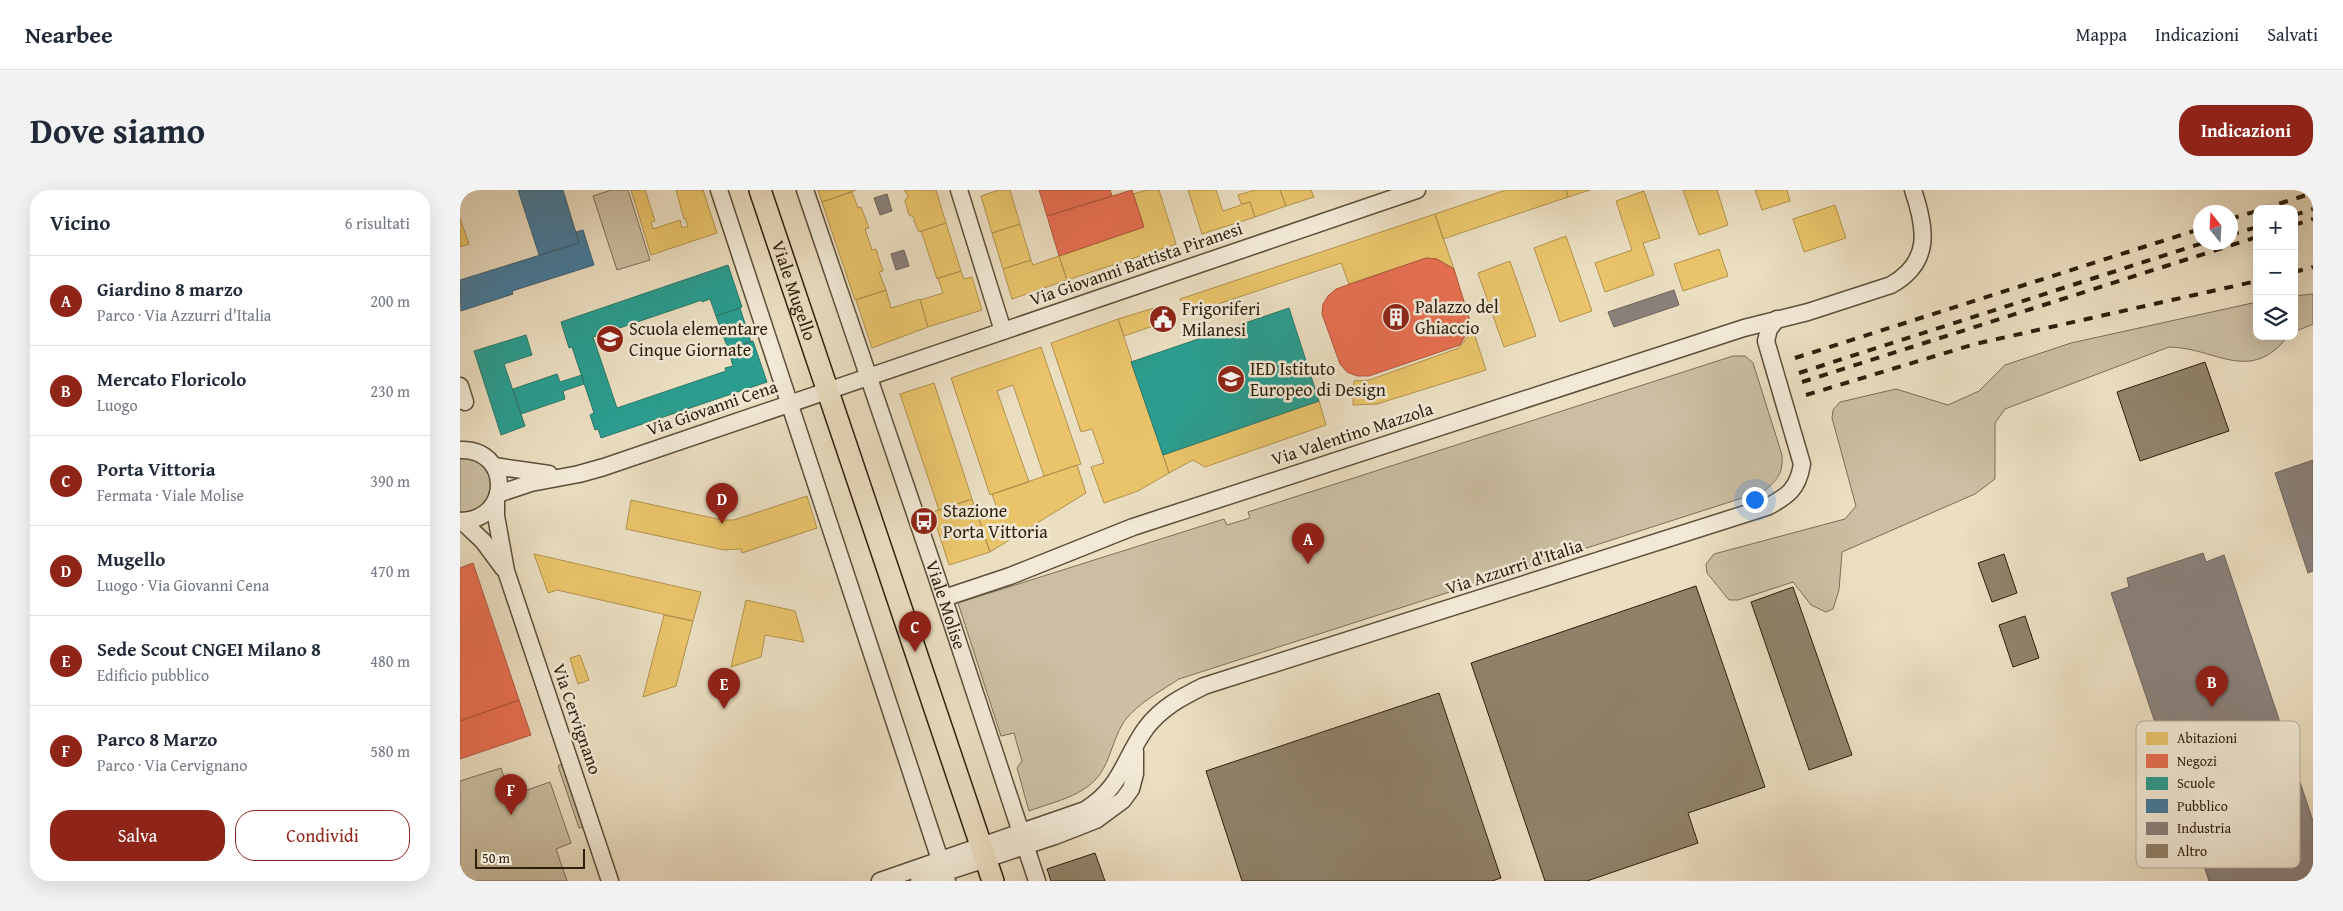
<!DOCTYPE html>
<html lang="it">
<head>
<meta charset="utf-8">
<style>
	body { margin:0; font-family:"Gentium Book Plus",serif; background:#f2f2f3; color:#1f2937 }
	.controls { position:absolute; right:15px; top:15px; display:grid; overflow:hidden; border-radius:10px; box-shadow:0 5px 20px #0002 }
	.controls button { width:45px; height:45px; display:grid; place-items:center; padding:0; border:0; border-bottom:1px solid #e0e1e3; background:#fff; color:#1f2937; font:25px sans-serif }
	.compass { position:absolute; left:1733px; top:15px; width:45px; height:45px; border-radius:50%; background:#fff; box-shadow:0 5px 20px #0002; rotate:342deg }
	.scale { position:absolute; left:15px; bottom:12px; width:110px; box-sizing:border-box; padding-left:5px; border:2px solid #2d1f0c; border-top:0; font-size:14px; line-height:18px; white-space:nowrap; color:#2d1f0c; -webkit-text-stroke:4px #f2ead7; paint-order:stroke }
	.you { position:absolute; left:1294px; top:309px; width:18px; height:18px; margin:-12px; border:4px solid #fff; border-radius:50%; background:#1a73e8; box-shadow:0 0 0 8px #1a73e833 }
	.badge { display:grid; place-items:center; width:32px; height:32px; border-radius:50%; background:#8f2418; color:#fff; font-size:16px; font-weight:700 }
	.pin { position:absolute; translate:-50% -41px; filter:drop-shadow(0 1px 2px #0008) }
	.pin::after { content:''; position:absolute; top:26px; width:18px; height:15px; background:inherit; clip-path:polygon(0 0,100% 0,50% 100%) }
	.list { margin:0; padding:0; list-style:none }
	h2 { display:flex; justify-content:space-between; align-items:center; height:65px; margin:0; padding:0 20px; font-size:21px }
	h2 small { font-size:16px; font-weight:400; color:#747a83 }
	.list li { display:grid; grid-template-columns:32px 1fr auto; gap:15px; align-items:center; box-sizing:border-box; height:90px; padding:0 20px; border-top:1px solid #e0e1e3 }
	.list b { display:block; font-size:19px; white-space:nowrap }
	.list p { margin:0; font-size:16px; white-space:nowrap; color:#747a83 }
	.list em { font-size:16px; font-style:normal; color:#747a83 }
	.actions { display:flex; gap:10px; padding:15px 20px }
	.actions a { flex:1; padding:11px 0; border:1px solid #8f2418; border-radius:20px; text-align:center; font-size:18px; color:#8f2418 }
	.actions .main { background:#8f2418; color:#fff }
	.icon { flex:none; width:28px; height:28px; fill:none; stroke:currentColor; stroke-width:2; stroke-linecap:round; stroke-linejoin:round }
	.map { position:relative; flex:none; width:1853px; height:691px; overflow:hidden; border-radius:20px }
	header { display:flex; align-items:center; gap:30px; box-sizing:border-box; height:70px; padding:0 25px; background:#fff; border-bottom:1px solid #e0e1e3 }
	header strong { font-size:24px }
	nav { display:flex; gap:28px; margin-inline-start:auto; font-size:18px }
	.intro { display:flex; align-items:center; justify-content:space-between; box-sizing:border-box; height:120px; padding:0 30px }
	h1 { margin:0; font-size:35px }
	.button { padding:12px 22px; border-radius:20px; background:#8f2418; color:#fff; font-size:18px; font-weight:700 }
	main { display:flex; gap:30px; padding:0 30px }
	aside { flex:1; background:#fff; border-radius:20px; box-shadow:0 5px 20px #0002 }
	.map>svg:first-child { display:block }
</style>
</head>
<body>
<header>
<strong>Nearbee</strong>
<nav><a>Mappa</a><a>Indicazioni</a><a>Salvati</a></nav>
</header>
<div class="intro"><h1>Dove siamo</h1><a class="button">Indicazioni</a></div>
<main>
<aside>
<h2>Vicino<small>6 risultati</small></h2>
<ul class="list">
<li><span class="badge">A</span><div><b>Giardino 8 marzo</b><p>Parco · Via Azzurri d'Italia</p></div><em>200 m</em></li>
<li><span class="badge">B</span><div><b>Mercato Floricolo</b><p>Luogo</p></div><em>230 m</em></li>
<li><span class="badge">C</span><div><b>Porta Vittoria</b><p>Fermata · Viale Molise</p></div><em>390 m</em></li>
<li><span class="badge">D</span><div><b>Mugello</b><p>Luogo · Via Giovanni Cena</p></div><em>470 m</em></li>
<li><span class="badge">E</span><div><b>Sede Scout CNGEI Milano 8</b><p>Edificio pubblico</p></div><em>480 m</em></li>
<li><span class="badge">F</span><div><b>Parco 8 Marzo</b><p>Parco · Via Cervignano</p></div><em>580 m</em></li>
</ul>
<div class="actions"><a class="main">Salva</a><a>Condividi</a></div>
</aside>
<div class="map">
<svg width="1853" height="691" viewBox="0 0 1853 691">
	<rect width="100%" height="100%" fill="#ebdec1"/>
	<filter id="stains"><feTurbulence type="fractalNoise" baseFrequency=".004" numOctaves="4"/><feColorMatrix values="0 0 0 0 .2 0 0 0 0 .09 0 0 0 0 .02 0 0 0 .5 -.17"/></filter>
	<radialGradient id="worn" r=".72"><stop offset=".6" stop-color="#630" stop-opacity="0"/><stop offset="1" stop-color="#630" stop-opacity=".3"/></radialGradient>
	<path fill="#cbbea2" stroke="#7c6e57" d="M151 0H168L190 70 157 80 133 6Z
		M1853 104V134L1834 142V106Z
		M1797 112V146H1828C1790 195 1757 158 1709 157L1545 219 1535 233V289L1515 304 1382 362 1379 400 1373 419 1366 422 1351 415 1333 392 1278 410H1269L1247 383 1246 374 1254 364 1385 329 1396 316 1372 228 1373 220 1380 212 1436 199 1488 215 1519 201 1545 175 1611 153Z
		M1273 166H1285L1293 173 1322 265C1323 284 1318 289 1304 301L719 489C701 501 673 516 662 535 653 550 650 570 640 584 625 606 593 612 569 621L557 578 562 571 554 543 541 546 498 413 764 329 767 335 790 328 788 322Z
		M0 267C30 268 44 299 19 319 15 323 6 323 0 325Z
		M103 573 125 637 119 638 98 576Z
		M41 578 50 606 90 592 111 653 96 659 107 691H0V591Z"/>
	<path fill="#e9c46a" stroke="#b1924e" d="M171 0H185L195 31 191 32 193 39 220 30 222 38 228 36 225 28 224 29 216 0H243L257 43 191 65Z
		M358 0H396L362 12Z
		M444 0H476L486 33 459 42 454 31V27L449 25 445 11 448 6Z
		M539 0H550L560 34 532 43 521 6Z
		M687 0H699L716 54 607 90 599 66 684 37 673 4Z
		M728 0H756L763 21 790 12 795 27 742 44Z
		M795 0H820L826 16 795 27 790 12 781 14 778 5Z
		M820 0H851L854 7 826 16Z
		M1046 0H1106L1108 7 983 49 975 24Z
		M1106 0H1130L1108 7Z
		M1223 0H1257L1268 35 1239 45Z
		M1295 0H1327L1330 11 1302 20Z
		M1184 1 1200 48 1183 53 1194 85 1145 102 1135 73 1172 60 1156 11Z
		M392 2 398 18 401 17 409 38 405 39 412 60 416 59 423 81 419 82 426 100 395 110 362 12Z
		M1375 15 1386 48 1344 62 1333 29Z
		M975 24 994 79 977 69 966 68 889 94 881 73 725 125 720 109Z
		M0 28 9 54 0 57Z
		M486 33 501 81 477 89 461 41Z
		M560 34 571 70 543 79 532 43Z
		M1106 46 1132 121 1100 132 1074 58Z
		M1259 59 1268 86 1223 101 1214 74Z
		M599 66 607 90 552 109 543 79 571 70 573 75Z
		M1050 71 1076 146 1044 157 1018 83Z
		M501 81 504 89 512 87 522 120 468 137 460 110 483 103 478 88Z
		M426 100 431 118 460 109 468 137 412 158 396 110Z
		M694 118 699 134 664 146 658 129Z
		M658 129 709 283 678 301 644 313 631 277 644 273 632 239 621 242 591 153Z
		M1014 143 1026 180 917 214 893 215 894 191 909 190 999 158 1008 146Z
		M581 157 621 274 584 286 553 195 537 201 569 292 530 305 491 188Z
		M474 193 512 309 479 320 440 204Z
		M859 211 866 235 745 277 733 270 709 283 703 265Z
		M617 275 626 303 530 362 519 329 538 322 532 304Z
		M347 306 357 338 282 363 281 359 264 360 166 339 171 310 262 330H274Z
		M512 309 530 362 489 375 472 322Z
		M74 364 241 402 233 431 97 400 88 403Z
		M286 410 335 421 344 452 305 445 301 467 271 477Z
		M204 425 233 431 216 496 183 507Z
		M120 465 129 490 118 494 110 468Z"/>
	<path fill="#e76f51" stroke="#af573c" d="M579 0H650L652 6 587 26Z
		M672 0 684 37 599 66 587 26Z
		M966 68 977 69 994 79 1010 131 1009 139 1000 155 909 186H897L887 182 880 174 862 124 863 114 868 106 876 99Z
		M13 373 59 510 0 531V378Z
		M59 510 71 545 0 569V531Z"/>
	<path fill="#2a9d8f" stroke="#2b7768" d="M268 75 282 117 256 126 250 109 242 112V110L133 147 157 218 266 181 265 178 273 176 268 159 293 151 307 192 141 248 138 239 135 240 130 225 134 223 112 157 109 158 101 132Z
		M280 118 291 152 268 159 256 126Z
		M829 118 859 211 703 265 671 172Z
		M66 145 72 165 44 174 65 236 41 245 14 161Z
		M97 184 100 192 122 185 124 194 103 201 105 209 61 224 53 199Z"/>
	<path fill="#457b9d" stroke="#3e5f72" d="M58 0H103L119 53 79 65Z
		M123 40 134 75 52 101 53 104 1 121 0 90 119 53 116 42Z"/>
	<path fill="#8a817c" stroke="#6e645a" d="M427 4 432 21 420 25 414 8Z
		M444 60 449 76 436 80 431 64Z
		M1214 100 1219 115 1154 137 1148 122Z
		M1853 270V381L1848 383 1815 283Z
		M1743 363 1746 372 1764 365 1853 631V691H1749L1651 403 1669 397 1667 388Z"/>
	<path fill="#90826a" stroke="#2d1f0c" d="M1745 172 1769 241 1680 271 1657 202Z
		M1544 364 1557 403 1532 412 1518 373Z
		M1236 396 1305 597 1228 623 1238 653 1127 691H1085L1011 473Z
		M1333 397 1392 565 1349 580 1291 412Z
		M1565 426 1579 468 1553 477 1539 435Z
		M979 503 1041 688 1032 691H782L746 581Z
		M635 663 645 691H591L587 679Z"/>
	<g fill="none" stroke-linecap="round" stroke-linejoin="round">
		<g stroke="#5c4f39" stroke-width="19">
			<g id="minor">
				<path d="M259 0 487 691"/>
				<path id="s1" d="M345 0 476 385 577 691"/>
				<path d="M499 0 543 141"/>
				<path d="M0 196 5 212"/>
				<path d="M0 260C51 258 53 330 0 331"/>
				<path d="M34 276 89 284"/>
				<path d="M38 304 71 293 119 284 144 277 957 0"/>
				<path d="M36 312V326L46 381 150 691"/>
				<path d="M2 331 23 351 43 378"/>
				<path d="M484 408 550 386 673 337 1284 138 1348 122 1431 95C1472 72 1466 38 1453 0"/>
				<path d="M420 691 625 620C662 597 663 570 686 538 702 517 722 507 744 496L1307 317C1328 306 1338 299 1342 274L1306 151 1309 139 1317 129"/>
				<path d="M459 691 595 646 636 630 663 610 671 599 675 584V561"/>
			</g>
		</g>
		<g stroke="#2d1f0c" stroke-width="24">
			<g id="major">
				<path id="s2" d="M300 0 533 691"/>
			</g>
		</g>
		<use href="#minor" stroke="#f2ead7" stroke-width="16"/>
		<use href="#major" stroke="#ebdec1" stroke-width="21"/>
		<path stroke="#2d1f0c" stroke-width="4" stroke-dasharray="9 9" stroke-linecap="butt" d="M1802 19 1853 3
			M1834 25 1853 19
			M1770 29 1797 21
			M1834 35 1853 29
			M1770 45 1797 37
			M1834 82 1853 77
			M1335 168 1740 39
			M1339 183 1746 52
			M1342 192 1797 47
			M1346 205 1515 154 1797 91"/>
	</g>
	<defs>
		<g id="building-disc" transform="scale(1.4375)"><circle r="9.5" fill="#8f2418" stroke="#f2ead7"/><path d="M-4-6H4V6H1V3H-1V6H-4ZM-2.5-4.3h1.7v1.8h-1.7ZM.8-4.3h1.7v1.8H.8ZM-2.5-1h1.7V.8h-1.7ZM.8-1h1.7V.8H.8Z" fill="#fff"/></g>
		<g id="civic-disc" transform="scale(1.4375)"><circle r="9.5" fill="#8f2418" stroke="#f2ead7"/><path d="M-.6-6.5H3V-4.5H.6V-3L4-1V1h2V6H-6V1h2V-1L-.6-3ZM-1.2 2.5V6h2.4V2.5Z" fill="#fff"/></g>
		<g id="school-disc" transform="scale(1.4375)"><circle r="9.5" fill="#8f2418" stroke="#f2ead7"/><path d="M0-5L7-2L0 1L-7-2ZM-4 1L0 2.5L4 1V4Q0 6-4 4Z" fill="#fff"/></g>
		<g id="bus-disc" transform="scale(1.4375)"><circle r="9.5" fill="#8f2418" stroke="#f2ead7"/><path d="M-5-6H5V4H4V6H2V4H-2V6H-4V4H-5ZM-3.5-4V0h7V-4ZM-3.5 1.2v1.5H-2V1.2ZM2 1.2v1.5H3.5V1.2Z" fill="#fff"/></g>
	</defs>
	<g fill-rule="evenodd">
		<use href="#building-disc" x="936" y="127"/>
		<use href="#civic-disc" x="703" y="129"/>
		<use href="#school-disc" x="150" y="149"/>
		<use href="#school-disc" x="771" y="189"/>
		<use href="#bus-disc" x="464" y="331"/>
	</g>
	<g text-anchor="middle" stroke-width="5" stroke-linejoin="round" paint-order="stroke">
		<g font-size="18" fill="#2d1f0c" stroke="#f2ead7">
			<text transform="translate(676 74) rotate(-19)" y="6">Via Giovanni Battista Piranesi</text>
			<text dy="6" stroke="none"><textPath href="#s2" startOffset="106">Viale Mugello</textPath></text>
			<text transform="translate(252 218) rotate(-19)" y="6">Via Giovanni Cena</text>
			<text transform="translate(892 244) rotate(-18)" y="6">Via Valentino Mazzola</text>
			<text transform="translate(1054 377) rotate(-18)" y="6">Via Azzurri d'Italia</text>
			<text dy="6" stroke="none"><textPath href="#s1" startOffset="438">Viale Molise</textPath></text>
			<text transform="translate(117 529) rotate(71)" y="6">Via Cervignano</text>
		</g>
		<g font-size="18" fill="#2d1f0c" stroke="#f2ead7" text-anchor="start">
			<text x="955" y="123">Palazzo del<tspan x="955" dy="21">Ghiaccio</tspan></text>
			<text x="722" y="125">Frigoriferi<tspan x="722" dy="21">Milanesi</tspan></text>
			<text x="169" y="145">Scuola elementare<tspan x="169" dy="21">Cinque Giornate</tspan></text>
			<text x="790" y="185">IED Istituto<tspan x="790" dy="21">Europeo di Design</tspan></text>
			<text x="483" y="327">Stazione<tspan x="483" dy="21">Porta Vittoria</tspan></text>
		</g>
	</g>
	<rect x="1676" y="531" width="164" height="147" rx="8" fill="#f2ead7" stroke="#b7ad9a" stroke-width="1"/>
	<rect x="1686" y="542" width="22" height="13" fill="#e9c46a"/>
	<rect x="1686" y="564" width="22" height="14" fill="#e76f51"/>
	<rect x="1686" y="587" width="22" height="13" fill="#2a9d8f"/>
	<rect x="1686" y="609" width="22" height="14" fill="#457b9d"/>
	<rect x="1686" y="632" width="22" height="13" fill="#8a817c"/>
	<rect x="1686" y="654" width="22" height="14" fill="#90826a"/>
	<g font-size="14" fill="#2d1f0c">
		<text x="1717" y="553">Abitazioni</text>
		<text x="1717" y="576">Negozi</text>
		<text x="1717" y="598">Scuole</text>
		<text x="1717" y="621">Pubblico</text>
		<text x="1717" y="643">Industria</text>
		<text x="1717" y="666">Altro</text>
	</g>
	<rect width="100%" height="100%" filter="url(#stains)"/>
	<rect width="100%" height="100%" fill="url(#worn)"/>
</svg>
<div class="controls">
<button>+</button>
<button>−</button>
<button><svg class="icon" aria-label="layers" viewBox="0 0 24 24"><path d="M12 4l9 5-9 5-9-5zM3 14l9 5 9-5"/></svg></button>
</div>
<svg class="compass" viewBox="-18 -18 36 36"><path d="M0-13l5 13h-10z" fill="#e53935"/><path d="M0 13l5-13h-10z" fill="#747a83"/></svg>
<div class="scale">50 m</div>
<div class="you"></div>
<div class="pin badge" style="left:848px;top:374px">A</div>
<div class="pin badge" style="left:1752px;top:517px">B</div>
<div class="pin badge" style="left:455px;top:462px">C</div>
<div class="pin badge" style="left:262px;top:334px">D</div>
<div class="pin badge" style="left:264px;top:519px">E</div>
<div class="pin badge" style="left:51px;top:625px">F</div>
</div>
</main>
</body>
</html>
